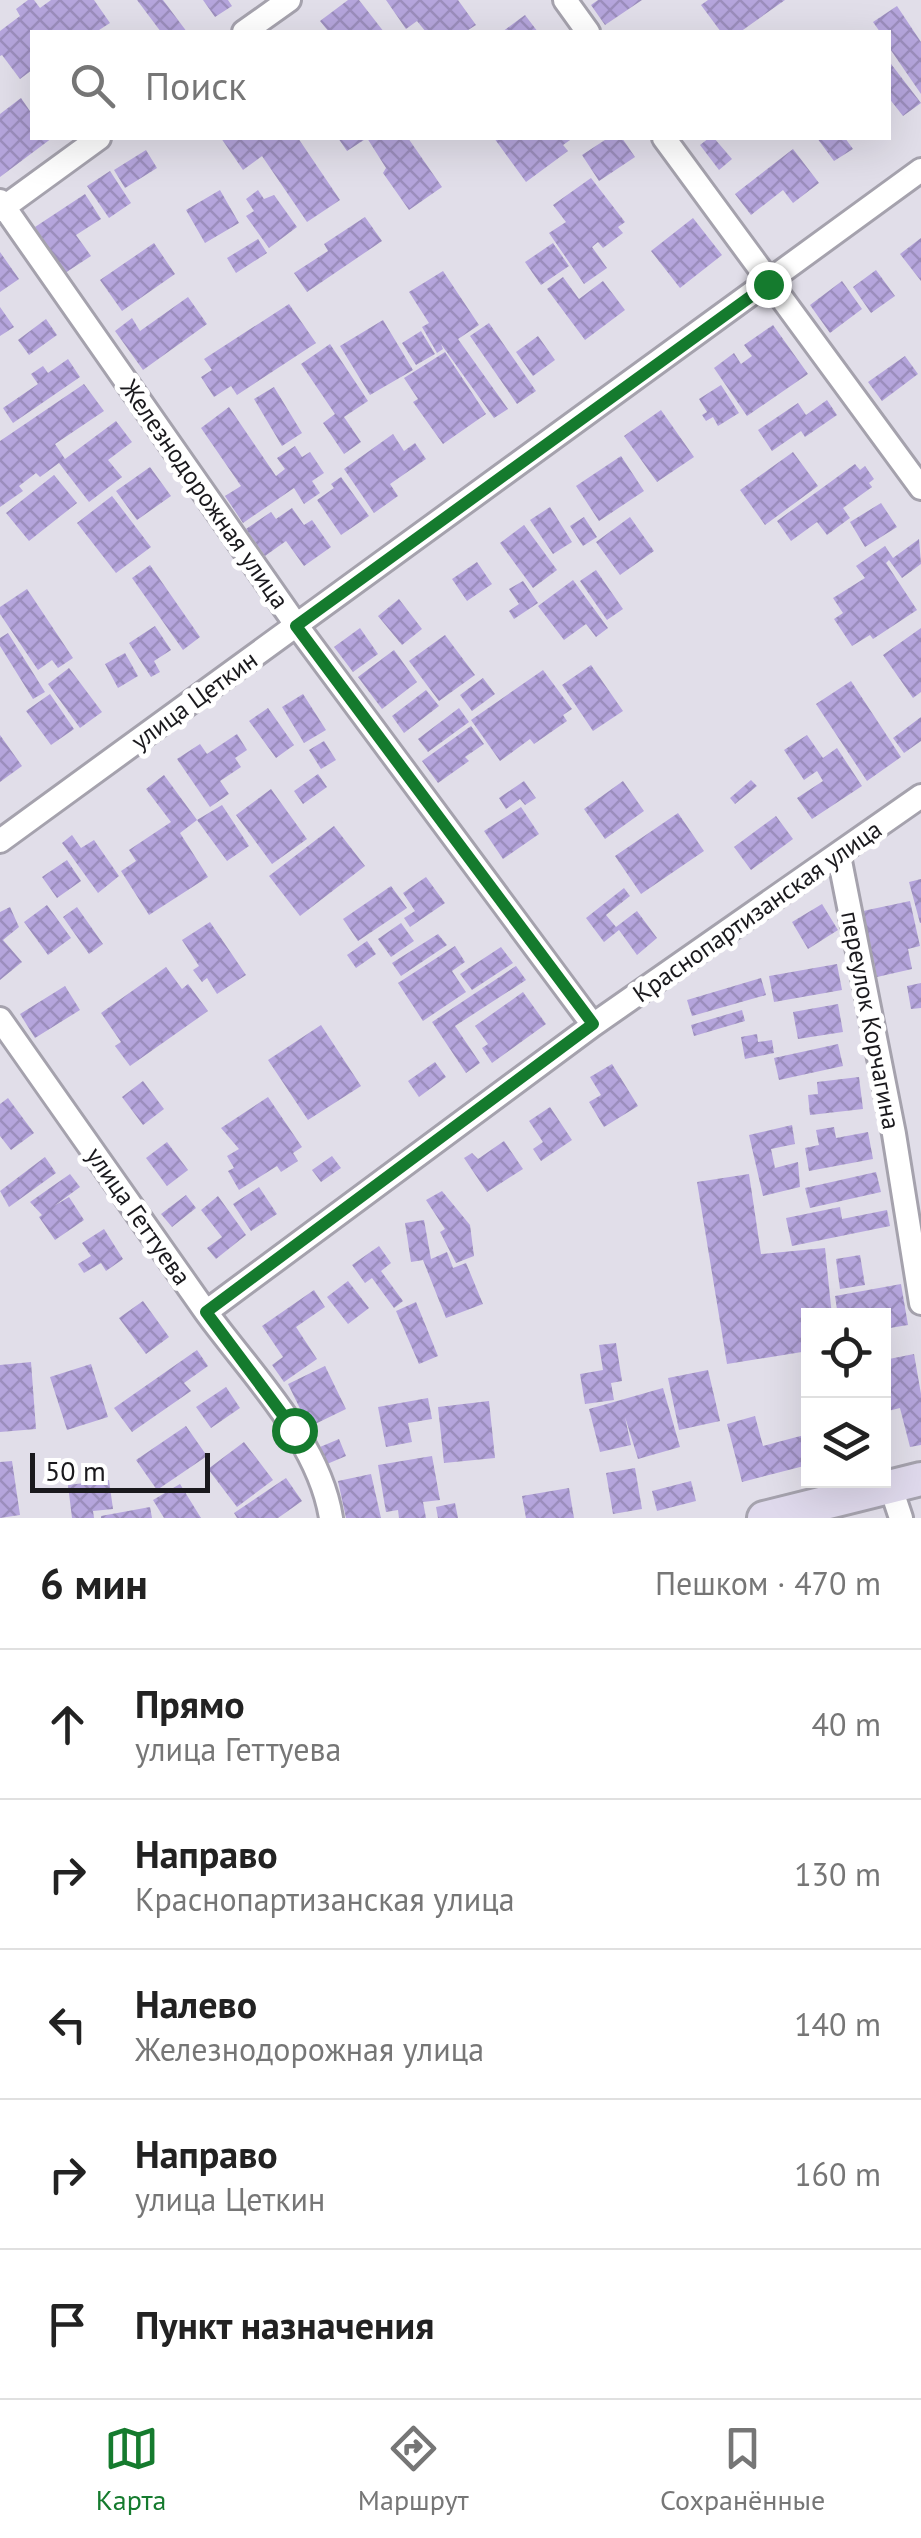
<!DOCTYPE html>
<html lang="ru">
<head>
<meta charset="utf-8">
<style>
	body { margin:0; font-family:"PT Sans",sans-serif; background:#f6f6f6; color:#222 }
	.controls { position:absolute; right:30px; bottom:30px; display:grid; overflow:hidden; border-radius:0px; box-shadow:0 10px 40px #0002 }
	.controls button { width:90px; height:90px; display:grid; place-items:center; padding:0; border:0; border-bottom:2px solid #e0e0e0; background:#fff; color:#222; font:50px sans-serif }
	.scale { position:absolute; left:30px; bottom:25px; width:180px; box-sizing:border-box; padding-left:10px; border:5px solid #1a191d; border-top:0; font-size:28px; line-height:35px; white-space:nowrap; color:#1a191d; -webkit-text-stroke:8px #fff; paint-order:stroke }
	.stop { position:absolute; width:30px; height:30px; margin:-22px; border:8px solid #157b2e; border-radius:50%; background:#fff }
	.stop.end { background:#157b2e; border-color:#fff; box-shadow:0 2px 10px #0008 }
	.list { margin:0; padding:0; list-style:none }
	h2 { display:flex; justify-content:space-between; align-items:center; height:130px; margin:0; padding:0 40px; font-size:42px }
	h2 small { font-size:32px; font-weight:400; color:#767676 }
	.list li { display:grid; grid-template-columns:65px 1fr auto; gap:30px; align-items:center; box-sizing:border-box; height:150px; padding:0 40px; border-top:2px solid #e0e0e0 }
	.list b { display:block; font-size:38px; white-space:nowrap }
	.list p { margin:0; font-size:32px; white-space:nowrap; color:#767676 }
	.list em { font-size:32px; font-style:normal; color:#767676 }
	.icon { flex:none; width:55px; height:55px; fill:none; stroke:currentColor; stroke-width:2; stroke-linecap:round; stroke-linejoin:round }
	.map { position:relative; flex:none; width:921px; height:1518px; overflow:hidden }
	.search { position:absolute; background:#fff; box-shadow:0 10px 40px #0002; left:30px; right:30px; top:30px; height:110px; display:flex; align-items:center; gap:25px; box-sizing:border-box; padding:0 35px; border-radius:0px; color:#767676; font-size:38px }
	.sheet { height:880px; background:#fff }
	nav { display:flex; justify-content:space-around; align-items:center; box-sizing:border-box; height:140px; border-top:2px solid #e0e0e0; background:#fff; font-size:28px; color:#767676 }
	nav a { display:grid; justify-items:center; gap:5px }
	nav .on { color:#157b2e }
	.map>svg:first-child { display:block }
</style>
</head>
<body>
<div class="map">
<svg width="921" height="1518" viewBox="0 0 921 1518">
	<defs>
		<pattern id="building-cross-hatch" width="8" height="8" patternUnits="userSpaceOnUse" patternTransform="scale(2.5)"><rect width="8" height="8" fill="#b5a5dc"/><path d="M0 0l8 8M0 8l8-8" fill="none" stroke="#9b8dbc"/></pattern>
	</defs>
	<rect width="100%" height="100%" fill="#e1dee9"/>
	<path fill="url(#building-cross-hatch)" d="M28 0H34L40 8 51 0H94L110 23 96 32H32V70L20 79 2 55 0 56V31L20 16 16 9Z
		M137 0H163L187 32H161Z
		M203 0H228L232 6 215 17Z
		M348 0H359L384 32H329L320 21Z
		M386 0H458L476 25 465 32H426L417 21 406 29Z
		M598 0H642L605 25 591 5Z
		M708 0H785L740 32H721L701 5Z
		M897 6 921 42V94L888 46V32H880L873 22Z
		M525 15 538 32H502Z
		M888 60 921 103 903 116 888 97Z
		M21 98 32 114V138H52L0 177V114Z
		M221 138H298L340 200 307 222 262 156 243 170Z
		M338 138H408L442 187 409 210 383 173 386 168 367 138 347 151Z
		M494 138H573L563 145 568 151 526 182Z
		M608 138H622L635 157 599 181 582 155Z
		M709 138H714L732 159 719 170 700 145Z
		M817 138H845L853 149 834 161Z
		M793 149 819 183 793 203 783 190 751 215 735 194Z
		M146 150 157 168 125 188 114 170Z
		M110 171 131 203 109 218 87 186Z
		M591 178 625 222 618 227 623 233 603 248 598 242 592 247 607 268 584 284 549 233 566 222 553 205Z
		M220 190 239 223 205 243 186 210Z
		M258 190 264 199 274 195 297 227 269 248 246 216 254 211 246 199Z
		M85 194 101 219 76 235 91 256 65 273 35 227Z
		M365 217 382 241 307 292 294 273 328 251 324 244Z
		M693 218 722 255 680 288 651 251Z
		M921 238V281L900 254Z
		M258 239 267 253 236 273 227 258Z
		M154 243 175 274 122 311 100 280Z
		M553 243 569 266 541 285 525 262Z
		M0 252 19 279 0 292Z
		M876 270 895 296 871 313 853 287Z
		M443 271 479 325 458 339 508 409 494 418 441 344 443 349 437 353 422 327 429 323 409 292Z
		M563 277 579 299 603 281 625 310 585 340 547 289Z
		M842 281 862 309 830 333 810 305Z
		M188 297 207 324 143 370 115 331 132 318 140 331Z
		M289 304 316 343 237 395 231 386 214 397 201 377 212 370 204 359Z
		M0 307 14 327 0 336Z
		M46 319 57 335 29 355 18 340Z
		M383 320 413 370 370 395 340 346Z
		M489 323 536 391 517 404 470 336Z
		M773 325 808 374 747 416 714 368 734 353 741 364 752 356 744 345Z
		M421 331 435 354 416 365 402 343Z
		M538 336 555 360 533 376 516 352Z
		M330 344 368 401 344 417 361 442 344 454 323 423 335 414 301 364Z
		M445 352 486 414 443 444 413 402 418 399 404 378Z
		M905 356 918 374 882 401 868 382Z
		M68 359 80 377 13 423 3 408 38 384 31 374 43 366 48 373Z
		M84 384 104 411 55 444 65 459 116 421 132 442 108 460 122 477 89 502 59 463 40 477 36 473 19 486 23 491 0 507V441Z
		M721 385 739 413 718 426 713 417 706 421 702 415 707 412 699 399Z
		M274 387 302 433 282 446 254 399Z
		M827 400 837 415 805 437 801 431 772 451 758 430 798 403 806 415Z
		M229 407 276 476 285 469 277 458 295 446 302 457 310 452 324 473 312 481 320 493 304 504 294 488 243 523 225 496 241 486 201 428Z
		M661 410 694 457 657 482 624 436Z
		M393 434 404 451 415 443 426 459 390 484 398 496 374 513 344 469Z
		M793 452 818 486 765 525 740 490Z
		M621 456 644 491 599 521 576 486Z
		M855 464 860 470 865 466 874 479 869 483 872 487 843 508 850 518 827 535 817 522 791 541 777 521Z
		M150 467 171 496 137 520 116 491Z
		M54 475 77 503 29 541 6 513Z
		M341 477 369 516 341 535 317 500 334 488 331 484Z
		M112 496 151 547 116 573 77 523Z
		M881 503 897 527 865 547 850 522Z
		M550 507 572 542 553 554 530 520Z
		M292 508 304 525 312 520 331 547 304 566 286 541 265 556 246 529 271 512 276 519Z
		M584 517 597 537 583 546 570 526Z
		M630 517 654 551 620 575 596 542Z
		M524 525 557 570 533 588 500 543Z
		M919 539 921 564 902 578 889 560 886 563 917 610 873 639 870 635 852 646 834 619 843 613 833 598 865 578 856 566 885 546 893 558Z
		M477 562 492 584 467 601 452 579Z
		M150 565 200 637 183 650 132 578Z
		M596 570 623 609 607 620 580 581Z
		M573 580 608 628 596 637 586 624 564 640 538 606Z
		M523 581 538 603 514 619 509 611 519 604 509 589Z
		M27 589 73 658 58 668 52 660 38 670 0 614V607Z
		M399 599 422 629 402 645 378 616Z
		M155 626 171 650 154 661 160 672 151 677 129 643Z
		M360 628 378 654 353 672 334 647Z
		M921 628V692L913 698 883 655Z
		M8 633 45 692 33 699 0 646V638Z
		M445 635 475 675 439 701 409 661Z
		M394 650 417 682 382 709 358 677Z
		M125 653 138 676 118 688 105 664Z
		M591 665 623 711 593 731 562 685Z
		M69 668 102 712 80 728 48 684Z
		M543 670 572 709 563 715 567 721 534 744 530 739 500 761 471 720Z
		M483 678 495 694 472 711 460 695Z
		M851 681 901 757 867 781 816 704Z
		M426 690 439 706 404 733 392 716Z
		M50 694 74 729 51 745 26 711Z
		M303 694 326 730 304 743 282 707Z
		M268 708 294 745 276 758 249 721Z
		M459 708 469 722 428 752 418 739Z
		M921 717V741L904 753 893 738Z
		M471 726 484 744 465 757 469 761 438 783 422 761Z
		M237 734 247 750 235 758 241 767 220 781 229 794 210 807 177 759 200 744 207 754Z
		M0 735 22 766 0 782Z
		M807 735 823 758 837 748 862 786 812 819 797 798 823 781 817 771 804 780 784 750Z
		M324 741 336 760 321 769 309 750Z
		M318 774 327 787 303 804 294 791Z
		M164 775 197 820 180 833 208 877 149 915 121 871 136 861 129 850 171 822 146 789Z
		M751 780 757 786 735 804 730 798Z
		M524 781 536 798 525 805 520 799 506 809 499 798Z
		M623 781 644 811 605 839 584 809Z
		M271 789 307 839 272 864 236 815Z
		M222 805 249 846 227 861 197 820Z
		M521 807 539 834 503 859 484 831Z
		M678 813 704 851 641 894 615 856Z
		M776 816 793 839 751 870 734 847Z
		M334 826 365 866 300 916 269 876Z
		M72 835 81 848 94 840 119 876 98 893 62 843Z
		M67 860 81 881 57 898 42 877Z
		M426 877 445 903 410 927 404 918 415 911 403 893Z
		M921 879V923H920L909 882Z
		M391 886 407 908 358 941 343 919Z
		M624 888 630 896 606 915 616 927 637 911 657 938 637 955 619 930 604 942 586 918Z
		M910 901 920 946 908 949 912 969 877 977 863 911Z
		M822 904 838 930 808 949 792 922Z
		M47 905 71 938 48 955 24 922Z
		M10 907 19 927 3 940 22 962 0 980V912Z
		M77 907 103 944 89 954 63 917Z
		M210 922 246 975 217 994 207 978 202 982 193 970 199 966 182 940Z
		M401 923 414 941 391 957 378 939Z
		M438 934 447 945 401 976 392 963Z
		M367 941 376 954 356 968 347 955Z
		M455 946 465 962 452 971 466 992 423 1021 398 983Z
		M501 947 513 963 472 990 460 974Z
		M837 964 842 990 774 1002 769 976Z
		M516 966 526 980 455 1026 480 1063 466 1073 432 1022Z
		M166 967 182 989 188 984 208 1011 130 1066 115 1046 121 1042 101 1013Z
		M761 978 766 995 692 1016 687 1000Z
		M921 983V1008L911 1009 907 986Z
		M65 986 80 1010 35 1038 20 1014Z
		M523 992 546 1024 492 1063 482 1048 488 1044 475 1026Z
		M838 1004 843 1032 798 1039 793 1012Z
		M742 1010 745 1021 694 1036 691 1025Z
		M321 1025 361 1086 308 1120 268 1060Z
		M757 1034 758 1042 772 1040 774 1053 745 1059 741 1037Z
		M838 1044 843 1066 779 1080 774 1058Z
		M435 1062 446 1077 419 1097 408 1081Z
		M612 1064 638 1106 604 1127 589 1102 601 1095 590 1077Z
		M859 1077 863 1109 810 1115 808 1095 818 1094 817 1082Z
		M143 1081 164 1109 143 1125 122 1097Z
		M268 1097 302 1147 293 1153 298 1161 281 1172 277 1166 239 1190 228 1171 234 1168 227 1156 239 1149 221 1128Z
		M8 1098 34 1133 11 1150 0 1136V1104Z
		M550 1107 572 1140 541 1161 533 1149 543 1142 529 1121Z
		M792 1125 795 1144 771 1149 775 1168 798 1162 800 1187 763 1196 749 1135Z
		M834 1127 836 1138 868 1132 873 1159 809 1171 805 1148 819 1145 816 1130Z
		M504 1141 523 1169 487 1192 464 1158 472 1153 478 1159Z
		M167 1142 188 1170 167 1186 146 1158Z
		M332 1156 341 1168 321 1182 312 1170Z
		M45 1157 56 1173 9 1207 0 1191Z
		M876 1172 881 1192 810 1208 805 1188Z
		M70 1174 80 1187 54 1206 69 1197 84 1220 55 1240 39 1217 42 1215 30 1202Z
		M749 1174 761 1254 825 1248 832 1316H808V1351L727 1364 697 1182Z
		M259 1187 277 1214 251 1231 233 1204Z
		M442 1191 470 1225 474 1256 456 1263 440 1232 445 1229 426 1200Z
		M186 1195 196 1208 172 1227 161 1214Z
		M218 1196 246 1235 216 1259 207 1248 222 1237 201 1210Z
		M840 1207 842 1219 887 1210 890 1226 792 1246 786 1218Z
		M424 1220 431 1259 447 1252 453 1268 466 1263 483 1304 446 1318 423 1260 411 1262 405 1223Z
		M104 1229 123 1259 106 1271 101 1263 84 1273 78 1264 91 1256 82 1243Z
		M379 1246 391 1263 381 1271 403 1301 394 1308 372 1278 365 1283 352 1265Z
		M860 1255 865 1285 840 1289 836 1259Z
		M348 1281 369 1308 348 1324 327 1297Z
		M901 1284 908 1325 884 1329V1316H838L835 1296Z
		M314 1290 325 1307 296 1327 317 1359 284 1382 272 1365 283 1357 262 1326Z
		M143 1301 169 1337 146 1354 119 1318Z
		M416 1302 438 1356 419 1364 396 1311Z
		M616 1343 622 1381 611 1383 614 1400 585 1404 580 1374 603 1370 599 1345Z
		M197 1350 208 1366 184 1383 191 1391 132 1432 114 1408Z
		M914 1354 921 1394V1445L910 1447 900 1408 884 1412V1360Z
		M31 1362 36 1429 0 1432V1365Z
		M91 1364 108 1417 67 1430 50 1377Z
		M325 1366 346 1409 309 1427 288 1384Z
		M708 1370 720 1421 679 1430 668 1378Z
		M226 1387 240 1408 211 1428 196 1407Z
		M663 1388 680 1447 638 1459 625 1417 631 1445 600 1452 589 1409Z
		M428 1398 432 1419 408 1423 412 1442 386 1447 378 1407Z
		M489 1401 495 1458 444 1463 438 1407Z
		M755 1416 763 1446 808 1434V1465L742 1482 727 1424Z
		M186 1426 207 1456 157 1490 136 1460Z
		M339 1439 346 1456 327 1464 320 1447Z
		M244 1442 273 1480 237 1507 208 1469Z
		M432 1456 440 1500 423 1502 426 1518H399L398 1510 386 1512 378 1465Z
		M12 1461 20 1515 0 1518V1462Z
		M635 1468 642 1509 613 1514 606 1473Z
		M371 1474 381 1518H346L338 1481Z
		M286 1478 302 1501 278 1518H237L234 1513Z
		M109 1480 113 1509 93 1511 94 1518H72L68 1485Z
		M691 1481 696 1501 657 1511 652 1491Z
		M180 1484 201 1518H164L153 1500Z
		M569 1488 574 1518H526L522 1496Z
		M455 1503 458 1518H438L436 1507Z
		M150 1507 152 1518H101V1516Z"/>
	<g fill="none" stroke-linecap="round" stroke-linejoin="round">
		<g stroke="#a5a2ad" stroke-width="28">
			<path id="street" d="M565 0 588 32
				M244 32 289 0
				M664 138 921 488
				M0 201 297 626 593 1025
				M0 210 99 138
				M0 841 921 170
				M839 856 894 1134 921 1303
				M0 1019C69 1117 137 1215 206 1312 251 1374 319 1441 331 1518
				M206 1312 593 1025 921 796
				M891 1488 901 1518"/>
		</g>
		<g stroke="#a5a2ad" stroke-width="38">
			<path id="secondary" d="M764 1518 921 1479"/>
		</g>
		<use href="#street" stroke="#fff" stroke-width="22"/>
		<use href="#secondary" stroke="#dfd9ec" stroke-width="32"/>
	</g>
	<g fill="none" stroke-linecap="round" stroke-linejoin="round">
		<path stroke="#157b2e" stroke-width="12" d="M294 1430 206 1312 593 1024 296 626 768 284"/>
	</g>
	<g text-anchor="middle" stroke-width="10" stroke-linejoin="round" paint-order="stroke">
		<g font-size="25" fill="#1a191d" stroke="#fff">
			<text transform="translate(205 494) rotate(55)" y="9">Железнодорожная улица</text>
			<text transform="translate(194 700) rotate(-36)" y="9">улица Цеткин</text>
			<text transform="translate(757 911) rotate(-35)" y="9">Краснопартизанская улица</text>
			<text transform="translate(871 1020) rotate(79)" y="9">переулок Корчагина</text>
			<text transform="translate(139 1216) rotate(55)" y="9">улица Геттуева</text>
		</g>
	</g>
</svg>
<div class="controls">
<button><svg class="icon" aria-label="locate" viewBox="0 0 24 24"><circle cx="12" cy="12" r="6"/><path d="M12 2v4M12 18v4M2 12h4M18 12h4"/></svg></button>
<button><svg class="icon" aria-label="layers" viewBox="0 0 24 24"><path d="M12 4l9 5-9 5-9-5zM3 14l9 5 9-5"/></svg></button>
</div>
<div class="scale">50 m</div>
<div class="stop" style="left:294px;top:1430px"></div>
<div class="stop end" style="left:768px;top:284px"></div>
<div class="search"><svg class="icon" aria-label="search" viewBox="0 0 24 24"><circle cx="10" cy="10" r="6"/><path d="M15 15l6 6"/></svg>Поиск</div>
</div>
<section class="sheet">
<h2>6 мин<small>Пешком · 470 m</small></h2>
<ul class="list">
<li><svg class="icon" aria-label="ahead" viewBox="0 0 24 24"><path d="M12 20V5M6 11l6-6 6 6"/></svg><div><b>Прямо</b><p>улица Геттуева</p></div><em>40 m</em></li>
<li><svg class="icon" aria-label="right" viewBox="0 0 24 24"><path d="M7 20v-9h11M14 6l5 5-5 5"/></svg><div><b>Направо</b><p>Краснопартизанская улица</p></div><em>130 m</em></li>
<li><svg class="icon" aria-label="left" viewBox="0 0 24 24"><path d="M17 20v-9H6M10 6l-5 5 5 5"/></svg><div><b>Налево</b><p>Железнодорожная улица</p></div><em>140 m</em></li>
<li><svg class="icon" aria-label="right" viewBox="0 0 24 24"><path d="M7 20v-9h11M14 6l5 5-5 5"/></svg><div><b>Направо</b><p>улица Цеткин</p></div><em>160 m</em></li>
<li><svg class="icon" aria-label="arrive" viewBox="0 0 24 24"><path d="M6 21V4h12l-3 4 3 4H6"/></svg><div><b>Пункт назначения</b></div></li>
</ul>
</section>
<nav>
<a class="on"><svg class="icon" aria-label="map" viewBox="0 0 24 24"><path d="M3 6l6-2 6 2 6-2v14l-6 2-6-2-6 2zM9 4v14M15 6v14"/></svg>Карта</a>
<a><svg class="icon" aria-label="directions" viewBox="0 0 24 24"><path d="M12 3l9 9-9 9-9-9zM9 14v-3h6M13 9l2 2-2 2"/></svg>Маршрут</a>
<a><svg class="icon" aria-label="saved" viewBox="0 0 24 24"><path d="M7 4h10v16l-5-4-5 4z"/></svg>Сохранённые</a>
</nav>
</body>
</html>
